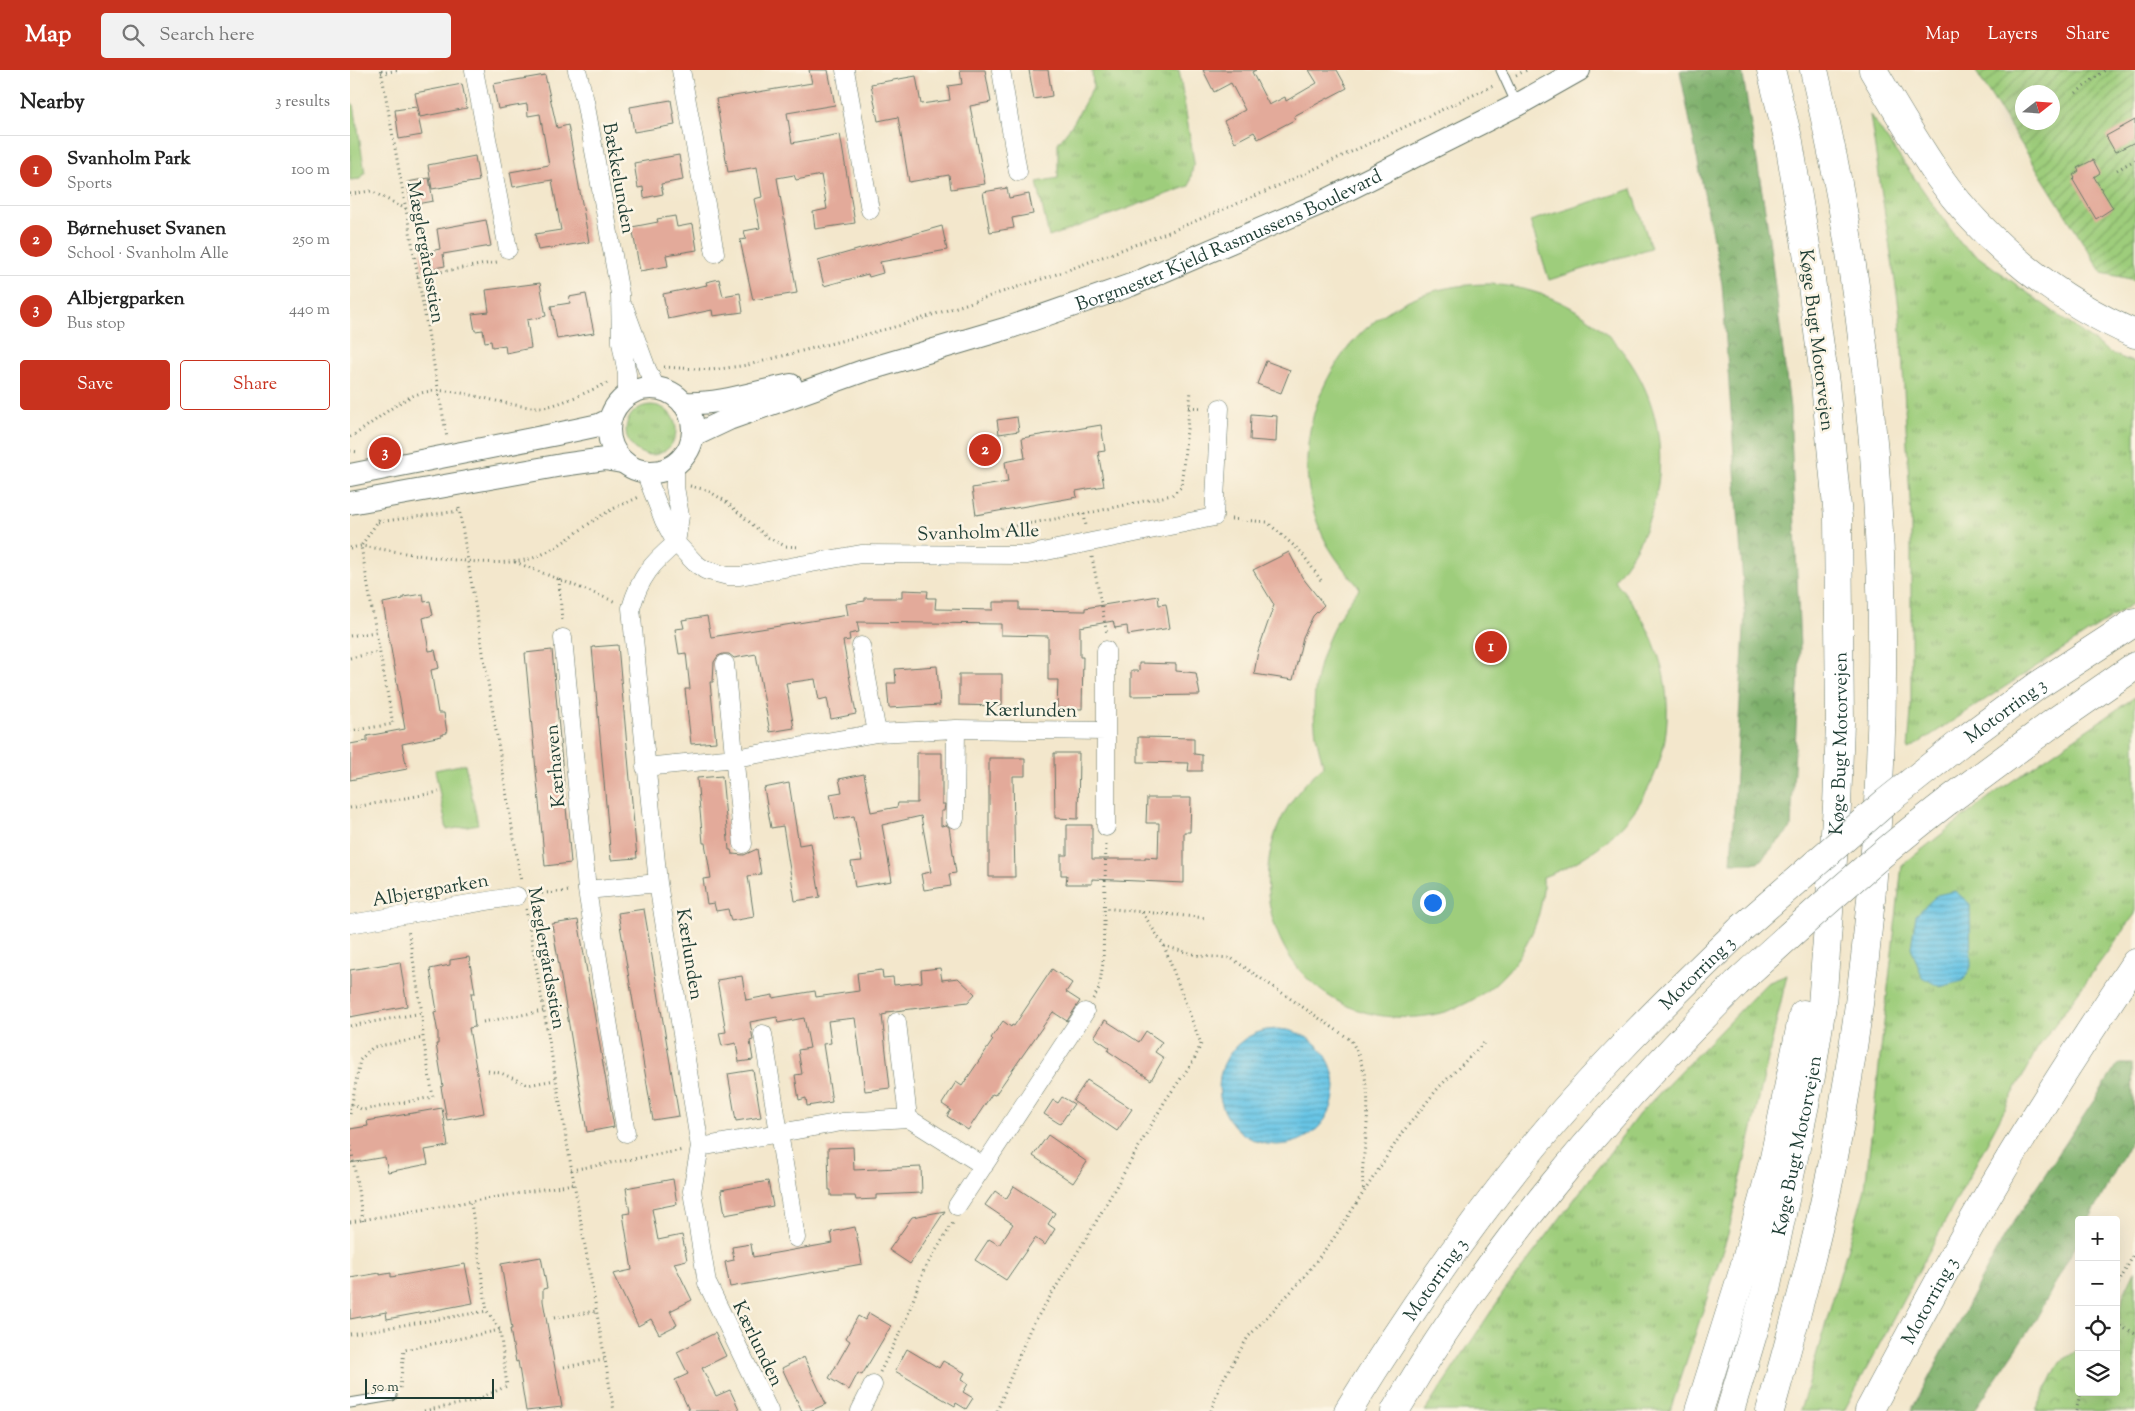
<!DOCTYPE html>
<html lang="en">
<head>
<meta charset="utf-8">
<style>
	body { margin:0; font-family:"Sorts Mill Goudy",serif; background:#f2f2f2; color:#222 }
	.controls { position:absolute; right:15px; bottom:15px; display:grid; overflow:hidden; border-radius:5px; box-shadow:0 5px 20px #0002 }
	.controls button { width:45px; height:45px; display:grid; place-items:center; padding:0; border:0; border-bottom:1px solid #e0e0e0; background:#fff; color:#222; font:25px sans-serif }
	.compass { position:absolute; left:1665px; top:15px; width:45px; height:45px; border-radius:50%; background:#fff; box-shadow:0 5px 20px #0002; rotate:73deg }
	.scale { position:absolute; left:15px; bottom:12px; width:129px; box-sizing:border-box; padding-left:5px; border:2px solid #1f3d34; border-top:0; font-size:14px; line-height:18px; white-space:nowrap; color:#1f3d34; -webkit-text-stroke:4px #fcf5e5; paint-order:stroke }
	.you { position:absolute; left:1082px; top:832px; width:18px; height:18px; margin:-12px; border:4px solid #fff; border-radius:50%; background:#1a73e8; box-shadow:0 0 0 8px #1a73e833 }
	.badge { display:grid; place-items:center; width:32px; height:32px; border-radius:50%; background:#c8321e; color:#fff; font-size:16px; font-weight:700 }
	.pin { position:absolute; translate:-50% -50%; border:2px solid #fff; box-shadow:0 1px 5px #0006 }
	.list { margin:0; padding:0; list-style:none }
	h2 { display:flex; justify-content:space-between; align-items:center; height:65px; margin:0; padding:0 20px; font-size:21px }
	h2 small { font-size:16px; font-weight:400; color:#767676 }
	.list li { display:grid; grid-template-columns:32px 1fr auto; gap:15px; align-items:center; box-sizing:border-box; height:70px; padding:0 20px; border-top:1px solid #e0e0e0 }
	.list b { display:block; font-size:19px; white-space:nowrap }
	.list p { margin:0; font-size:16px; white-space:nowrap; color:#767676 }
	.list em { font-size:16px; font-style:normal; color:#767676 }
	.actions { display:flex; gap:10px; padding:15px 20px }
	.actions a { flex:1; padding:11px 0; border:1px solid #c8321e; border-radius:5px; text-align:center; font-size:18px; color:#c8321e }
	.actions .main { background:#c8321e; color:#fff }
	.icon { flex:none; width:28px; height:28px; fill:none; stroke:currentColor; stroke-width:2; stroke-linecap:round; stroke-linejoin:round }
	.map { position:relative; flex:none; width:1785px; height:1341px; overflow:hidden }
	header { display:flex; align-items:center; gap:30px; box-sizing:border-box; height:70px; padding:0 25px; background:#c8321e; color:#fff }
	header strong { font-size:24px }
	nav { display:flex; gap:28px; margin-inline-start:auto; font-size:18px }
	.search { width:350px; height:45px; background:#f2f2f2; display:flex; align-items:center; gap:12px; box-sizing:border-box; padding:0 18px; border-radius:5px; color:#767676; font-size:19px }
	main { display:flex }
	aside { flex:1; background:#fff }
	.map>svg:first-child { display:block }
</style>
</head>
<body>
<header>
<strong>Map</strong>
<div class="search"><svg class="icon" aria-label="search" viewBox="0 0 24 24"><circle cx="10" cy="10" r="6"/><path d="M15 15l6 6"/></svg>Search here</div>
<nav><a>Map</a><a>Layers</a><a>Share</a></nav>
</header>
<main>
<aside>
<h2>Nearby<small>3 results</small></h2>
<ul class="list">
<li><span class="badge">1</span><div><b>Svanholm Park</b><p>Sports</p></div><em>100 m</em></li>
<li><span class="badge">2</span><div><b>Børnehuset Svanen</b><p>School · Svanholm Alle</p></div><em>250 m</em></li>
<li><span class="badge">3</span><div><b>Albjergparken</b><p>Bus stop</p></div><em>440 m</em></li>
</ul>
<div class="actions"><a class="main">Save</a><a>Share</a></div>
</aside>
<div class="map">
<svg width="1785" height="1341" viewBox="0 0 1785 1341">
	<defs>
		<pattern id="grass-tufts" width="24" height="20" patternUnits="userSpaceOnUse" patternTransform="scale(1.25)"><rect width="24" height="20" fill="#9ecd7c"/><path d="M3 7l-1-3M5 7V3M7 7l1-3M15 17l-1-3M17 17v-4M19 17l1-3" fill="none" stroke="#80a866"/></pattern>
		<pattern id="forest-crowns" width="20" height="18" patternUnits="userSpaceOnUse" patternTransform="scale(1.25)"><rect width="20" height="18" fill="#7eb06c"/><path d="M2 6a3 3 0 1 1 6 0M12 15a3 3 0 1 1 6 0" fill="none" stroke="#67905a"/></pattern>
		<pattern id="park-crowns" width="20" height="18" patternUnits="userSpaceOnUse" patternTransform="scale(1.25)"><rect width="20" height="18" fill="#9ecd7c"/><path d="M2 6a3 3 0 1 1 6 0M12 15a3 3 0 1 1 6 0" fill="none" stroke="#80a866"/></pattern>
		<pattern id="garden-furrows" width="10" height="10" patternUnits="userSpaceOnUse" patternTransform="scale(1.25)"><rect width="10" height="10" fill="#9ecd7c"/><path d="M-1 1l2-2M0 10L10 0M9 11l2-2" fill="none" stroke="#80a866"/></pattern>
		<pattern id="water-rules" width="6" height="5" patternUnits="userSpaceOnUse" patternTransform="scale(1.25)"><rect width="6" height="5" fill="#68c5e6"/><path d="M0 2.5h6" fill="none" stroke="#55a1bb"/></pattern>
	</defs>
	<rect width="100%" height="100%" fill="#fcf5e5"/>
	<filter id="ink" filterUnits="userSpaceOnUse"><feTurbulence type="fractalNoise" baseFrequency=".02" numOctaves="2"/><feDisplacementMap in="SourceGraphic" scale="10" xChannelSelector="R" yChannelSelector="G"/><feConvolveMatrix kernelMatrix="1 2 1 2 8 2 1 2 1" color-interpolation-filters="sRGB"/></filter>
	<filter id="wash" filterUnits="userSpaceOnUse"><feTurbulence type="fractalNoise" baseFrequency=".0096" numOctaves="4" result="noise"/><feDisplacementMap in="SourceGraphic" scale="20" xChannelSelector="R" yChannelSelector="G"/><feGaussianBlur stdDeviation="1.12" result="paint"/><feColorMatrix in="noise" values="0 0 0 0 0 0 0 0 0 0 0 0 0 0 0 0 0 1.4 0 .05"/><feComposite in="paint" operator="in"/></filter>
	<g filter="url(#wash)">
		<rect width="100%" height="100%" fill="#f3e7cc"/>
		<path fill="url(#grass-tufts)" stroke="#5e8558" d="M742 0H829L844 92 839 116 699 167 687 112 708 108V73L724 52 743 17Z
			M1520 45 1611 174 1760 283 1785 293V532L1558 680 1561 642V449L1550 244Z
			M276 360a25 25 0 1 1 50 0a25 25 0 1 1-50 0Z
			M1785 627V844L1687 979 1494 1341H1450L1515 1119 1552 795 1642 725Z
			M1437 905 1378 1164 1320 1341H1075L1154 1222 1289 1044 1417 913Z"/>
		<path fill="url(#forest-crowns)" stroke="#4e7650" d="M1333 0H1392L1417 152 1440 338 1450 578 1441 758 1408 793H1381L1395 542 1372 214 1330 1Z
			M1768 994H1782L1784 1065 1739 1150H1729V1169L1685 1251 1624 1341H1561L1655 1165Z"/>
		<path fill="url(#park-crowns)" stroke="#5e8558" d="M1785 1201V1341H1686L1709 1293 1729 1279V1322H1766V1252L1770 1249 1773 1226Z"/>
		<path fill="url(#garden-furrows)" stroke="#5e8558" fill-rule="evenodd" d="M1625 0H1785V210L1752 203ZM1672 22H1702V52H1672Z"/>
		<path fill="#9ecd7c" stroke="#5e8558" d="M0 32 4 35 15 103 10 109 0 110Z
			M1282 119 1301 178 1199 210 1180 151Z
			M1140 214C1294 225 1362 393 1264 510 1357 613 1325 759 1193 807 1195 843 1178 880 1153 906 1130 930 1099 945 1066 947 925 957 864 785 974 696 952 634 968 567 1010 518 998 505 987 491 978 476 933 394 963 288 1042 239 1071 221 1105 214 1140 214Z
			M115 694 128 754 97 760 85 700Z"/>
		<path fill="url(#water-rules)" stroke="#44818d" d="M1605 821 1620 834 1621 897 1613 911 1590 917 1572 907 1561 877 1566 845 1587 825Z
			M869 1017a58 58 0 1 1 116 0a58 58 0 1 1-116 0Z"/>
		<g id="blocks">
			<path fill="#e3aa9a" d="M459 0H478L485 35 437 43 442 73 490 64 505 153 465 159 463 142 477 139 471 105 446 110 444 105 427 108 447 223 403 230 390 170 396 169 394 161 410 158 404 129 412 127 407 97 378 102 366 29 462 13Z
				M610 0H635L641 32 620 36 635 114 601 119 599 105 559 112 548 47 528 51 521 14 566 6 571 34 600 30 598 16 612 14Z
				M679 0H698L702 26 684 29Z
				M853 0H906L902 2 919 35 935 27 936 31 967 13 959 0H987L997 18 944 46 946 49 908 69 904 62 885 72 874 51 895 40 881 13 864 22Z
				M195 5 207 58 218 55 239 172 188 180 185 164 211 160 202 110 163 117 160 102 199 95 190 44 178 46 177 34 148 39 143 14Z
				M112 14 117 38 70 47 65 23Z
				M321 30 325 55 284 62 280 37Z
				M66 37 72 65 49 69 45 40Z
				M1785 50V72L1765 82 1756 66Z
				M329 85 333 110 311 114 313 124 294 128 293 117 288 118 284 93Z
				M125 86 129 111 82 119 78 95Z
				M1743 90 1750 103 1744 107 1763 138 1746 149 1723 110 1725 108 1723 105 1729 101 1727 98Z
				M79 108 83 131 61 135 57 112Z
				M657 118 659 128 679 124 683 144 662 148 664 158 640 162 633 122Z
				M325 146 327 157 343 154 347 180 316 185 318 196 290 201 282 157 308 152 307 149Z
				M136 150 141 176 93 184 95 196 72 200 70 183 90 179 87 159Z
				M592 156 597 180 530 192 533 203 519 207 518 204 474 216 468 191Z
				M369 209 373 226 390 223 393 242 363 246 362 240 318 249 313 224 357 215 356 212Z
				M190 213 196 246 177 250 181 278 156 283 155 275 142 277 141 271 135 272 133 260 125 261 122 244 139 242 136 220Z
				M236 224 244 263 207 269 201 236 220 233 219 227Z
				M916 291 940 300 931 323 907 314Z
				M901 344 927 346 926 372 900 370Z
				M667 347 669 361 649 364 647 350Z
				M751 355 755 381 748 382 754 416 726 421 727 427 626 445 622 418 658 412 655 392 675 388 672 368Z
				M939 482 952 507 974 535 963 546 953 567 943 610 904 604 908 581 924 535 903 500Z
				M552 520 578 521 577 528H586L585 539 643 540V532H669V540L735 541V538L808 526 809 535 816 534 820 558 778 565 777 556 765 558 763 551 730 557V587H733L732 639 707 638 708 610H698V566L651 565V554L507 552 509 562 499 564 500 570 493 571 506 644 481 649 477 628 469 630 465 609 436 613 444 658 420 662 406 584 384 588 379 584H373L368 586 364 592 363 612H360L366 672 341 674 335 619H340L336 583 329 584 325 559 334 558 332 550 357 546 361 567 498 545 496 534 515 531V528H552Z
				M73 524 74 532 80 531 83 545 73 548 79 581 85 580 89 598 81 600 88 643H94L97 663 92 664V666L52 674 57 699 0 710V674L17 671V666L55 659 33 533 53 529V527Z
				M268 575 287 788 261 790 242 577Z
				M202 580 221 793 195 796 175 583Z
				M789 593 826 594V601L846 603 850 625 781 626V601H789Z
				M587 596 590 635 539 638 537 613H546L545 599Z
				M609 604H652V636L609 635Z
				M788 667 844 668V684L852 685V701H838L839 693 788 692Z
				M567 683H592V734H595L594 741H591V756L596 755 599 757 606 803 599 804 601 816 574 820 571 804 581 802 571 746 532 755 542 811 505 817 501 792 512 791 504 746 485 749 480 724 492 722 489 709 514 704 521 742 547 737 548 733H567Z
				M704 683H729L728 749 705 748Z
				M639 688H675V706H663L665 807H639Z
				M372 706 379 780H381L382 784 394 785 407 779 411 804 398 806 404 847 381 851 378 839 366 841 364 833 357 834 353 809 361 808 355 773H353L347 708Z
				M439 713 449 775 461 773 470 827 445 831 433 756 421 758 414 718Z
				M797 728H841L840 762H834V813L742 809V814H716L717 805H711V785H717V755H742V789H795V787L808 788 809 753H796Z
				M294 839 329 1046 303 1050 268 843Z
				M228 850 264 1057 237 1062 202 854Z
				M119 887 125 923H121L125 957 119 958 134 1043 97 1050 91 1017 93 1016 86 974H88V963L84 942 87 941 80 899 100 895V890Z
				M50 892 57 936 0 947V900Z
				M590 898 592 910 608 908 625 924 618 932 537 942V944L532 945 540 1018 515 1021 505 948 478 951 481 973 473 974 482 1032 457 1036 456 1028 449 1030 445 1005 452 1004 448 980 460 978 454 948 428 953 427 947 400 952 403 970 400 971 403 990 389 992 386 973 372 976 369 963 376 962 367 910 392 906 396 930 423 925V928L465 921 466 927 509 921 507 903 532 900 533 908 543 907 544 915 572 912 571 900Z
				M702 899 722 913 716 922 730 931 717 951 703 942 645 1025 642 1024 618 1060 597 1046 601 1040 592 1034 606 1012 612 1016 643 970 641 968 653 951 661 957 662 955 664 956Z
				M755 950 789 972 796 961 812 972 805 982 814 988 801 1010 758 981 760 978 744 967Z
				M403 1000 411 1047 386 1051 378 1004Z
				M737 1010 782 1039 767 1061 723 1031Z
				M712 1027 724 1034 710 1054 694 1044 703 1030 708 1033Z
				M92 1038 98 1076 75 1080 78 1094 38 1102 35 1087 0 1093V1059L18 1056 17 1051Z
				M698 1065 737 1092 723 1113 683 1086Z
				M503 1077 504 1100 571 1097 572 1123 526 1125V1129L506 1130 505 1126H481V1120H479L478 1078Z
				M323 1109 327 1134 302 1139 308 1170 332 1165 337 1190 324 1193 342 1230 320 1241 327 1255 309 1264 301 1249 288 1256 263 1204 282 1200 273 1144 280 1143 276 1118Z
				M418 1111 423 1136 375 1145 371 1120Z
				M664 1116 705 1143 698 1154 705 1159 695 1175 685 1168 656 1210 625 1190 639 1169 649 1175 663 1154 635 1135 645 1121 656 1129Z
				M595 1141 560 1194 539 1180 562 1147Z
				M505 1157 512 1194 380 1217 375 1192 384 1190 382 1177 401 1174 403 1187 483 1173 481 1162Z
				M191 1187 197 1218 193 1219V1231L212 1337 176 1341 168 1291 166 1292 160 1259H162L151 1194Z
				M115 1194 123 1233 37 1249 36 1242 0 1249V1208L30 1203V1205L41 1203V1207Z
				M519 1243 541 1256 512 1305 508 1303 499 1320 479 1308 500 1271 496 1268 508 1246 515 1250Z
				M365 1263 376 1286 352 1298 366 1326 380 1320 390 1341H336L339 1340 325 1310 338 1304 327 1282Z
				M557 1279 589 1298 593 1291 615 1303 611 1310 618 1314 613 1322 623 1328 616 1339 606 1333 605 1336 545 1301Z
				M454 1287 476 1334 460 1341H452L432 1298Z"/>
		</g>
	</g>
	<g filter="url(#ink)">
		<use href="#blocks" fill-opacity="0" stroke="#697869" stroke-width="1"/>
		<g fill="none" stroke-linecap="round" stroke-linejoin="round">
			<g stroke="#697869" stroke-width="11">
				<path id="service" d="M1151 0 1167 35
					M0 1333 42 1326"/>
			</g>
			<g stroke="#697869" stroke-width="19">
				<path id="minor" d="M124 0 158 179
					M227 0 235 31 270 224 271 272 277 304V325
					M331 0 365 183
					M495 0 520 140
					M651 0 668 102
					M275 239 297 299 306 318
					M325 395V417L330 446 326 473
					M295 402 314 451 326 473 345 493 355 500 378 506H390L511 484 677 485 864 447 870 338
					M326 473C302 493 290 507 281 538L308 813 350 1077 342 1121 357 1213 419 1341
					M213 568 237 820 276 1063
					M511 576 527 663
					M375 594 393 774
					M295 697 385 688 527 663 606 659 756 661
					M605 749 606 659
					M756 757V580
					M237 820 308 813
					M0 854 167 826
					M547 952 558 1048
					M413 964 446 1168
					M350 1077 492 1052 558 1048 634 1096
					M607 1136 735 942
					M510 1341 523 1315"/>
			</g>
			<g stroke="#697869" stroke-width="24">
				<g id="tertiary">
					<circle cx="301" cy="360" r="42"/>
					<path d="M333 333C370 335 405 322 441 315"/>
					<path id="s1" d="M343 366 379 349 513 301 658 258 781 215 967 135 1167 35 1229 0"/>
					<path d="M0 405 207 364 249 355 259 350"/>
					<path d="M0 433 212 395 255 389 272 392"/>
				</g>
			</g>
			<g stroke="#697869" stroke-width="29">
				<g id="motorway">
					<path d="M1523 0C1544 36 1565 72 1589 107 1637 175 1709 231 1785 264"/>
					<path id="s2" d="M1614 670 1687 616 1785 552"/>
					<path d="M1598 731 1707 650 1785 596"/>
					<path id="s3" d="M998 1341C1051 1255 1108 1171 1171 1092 1238 1008 1315 932 1392 858"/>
					<path d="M1045 1341C1139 1180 1256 1044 1387 913"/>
					<path d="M1349 1341 1393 1201 1424 1088 1453 944"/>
					<path id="s4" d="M1380 1341 1416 1220 1461 1006 1472 935 1487 736 1490 653 1488 447 1475 314 1459 194 1439 72 1421 0"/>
					<path d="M1420 1341C1444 1254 1469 1166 1486 1076 1554 722 1547 351 1464 0"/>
					<path id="s5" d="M1519 1341C1562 1261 1604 1181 1651 1103 1693 1032 1739 962 1785 893"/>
				</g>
			</g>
			<path stroke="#697869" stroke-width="3" stroke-dasharray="1 4" stroke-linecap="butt" d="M31 0 97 368
				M31 3 50 0
				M1166 5 1177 0
				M1726 23 1755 0
				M1767 100 1785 90
				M0 124 21 121 56 139
				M67 206 147 192
				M314 297 362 300 398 295 552 255 710 203 824 160 917 121 1145 15
				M839 337 854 338
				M0 367C25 354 47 328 75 322 110 315 154 339 192 337 209 336 243 319 260 312
				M0 381 9 382
				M340 416 357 420 375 431 417 467 435 476 450 477
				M109 438 171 811
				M734 444 736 456
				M881 449 917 452 951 482 973 513
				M28 452 109 441
				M606 466 734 444 822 425 831 417 841 321
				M0 478 11 476C54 482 147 502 186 487 213 476 235 454 261 440 270 435 279 432 289 427
				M742 487 757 564
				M165 492 266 532
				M209 509 212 552
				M0 566 26 562 11 476 30 448
				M0 588 29 582
				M0 661 43 654 26 562
				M0 738 89 722
				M182 824 221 821
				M176 839 264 1341
				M793 842 857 848
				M814 876 850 886 881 888 1001 970C1018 1001 1020 1029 1016 1064 1015 1084 1010 1101 1014 1121
				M743 929 749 919 753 893 756 773
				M133 952 193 941
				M0 956 72 943
				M138 1001 151 1003 178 1015 205 1010
				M1 1034 13 1040 83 1027 73 968
				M0 1044 10 990 23 977 73 968 72 943 58 859
				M0 1071 13 1151
				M221 1100 333 1080
				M0 1152 223 1114
				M1766 1218 1785 1182
				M204 1248 246 1241
				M1766 1254 1785 1264
				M0 1264 137 1241
				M214 1297 254 1290
				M530 1302 554 1255 574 1200 604 1151
				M50 1318 54 1280 150 1260
				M74 1341 124 1331 157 1316 150 1260 137 1241 121 1133
				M647 1341 680 1259 743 1157 815 1031 844 990 851 974 814 876 792 842 754 838
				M861 1341 871 1313 898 1267 949 1213 984 1168 1052 1063 1089 1017 1135 972
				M1726 1341 1731 1322"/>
			<use href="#service" stroke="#fff" stroke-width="9"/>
			<use href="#minor" stroke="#fff" stroke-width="18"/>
			<use href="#tertiary" stroke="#fff" stroke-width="22"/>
			<use href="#motorway" stroke="#fff" stroke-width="28"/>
			<g stroke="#697869" stroke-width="29" stroke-linecap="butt">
				<path id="motorway-bridge" d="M1392 858 1536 732 1614 670
					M1387 913C1456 850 1524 788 1598 731"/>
			</g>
			<use href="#motorway-bridge" stroke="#fff" stroke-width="28"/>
		</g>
	</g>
	<g text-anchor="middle" stroke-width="5" stroke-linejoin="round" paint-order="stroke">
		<g font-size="19" fill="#1f3d34" stroke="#fcf5e5">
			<text transform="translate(270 108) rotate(80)" y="7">Bækkelunden</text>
			<text dy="7" stroke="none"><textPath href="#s1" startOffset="571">Borgmester Kjeld Rasmussens Boulevard</textPath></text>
			<text transform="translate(77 182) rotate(80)" y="7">Mæglergårdsstien</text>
			<text transform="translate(1468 270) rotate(83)" y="7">Køge Bugt Motorvejen</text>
			<text transform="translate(628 461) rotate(-2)" y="7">Svanholm Alle</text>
			<text transform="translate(681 639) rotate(1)" y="7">Kærlunden</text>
			<text dy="7" stroke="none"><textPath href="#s2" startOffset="51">Motorring 3</textPath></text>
			<text dy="7" stroke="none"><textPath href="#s4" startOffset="679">Køge Bugt Motorvejen</textPath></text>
			<text transform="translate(204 696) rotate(-95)" y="7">Kærhaven</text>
			<text transform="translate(80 819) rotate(-10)" y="7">Albjergparken</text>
			<text transform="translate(341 884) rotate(81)" y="7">Kærlunden</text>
			<text transform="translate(198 888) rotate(80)" y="7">Mæglergårdsstien</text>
			<text dy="7" stroke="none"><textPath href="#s3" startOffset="562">Motorring 3</textPath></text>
			<text dy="7" stroke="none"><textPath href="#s4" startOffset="274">Køge Bugt Motorvejen</textPath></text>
			<text dy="7" stroke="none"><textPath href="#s3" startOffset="158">Motorring 3</textPath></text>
			<text dy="7" stroke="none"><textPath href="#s5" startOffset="126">Motorring 3</textPath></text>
			<text transform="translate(409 1273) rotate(64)" y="7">Kærlunden</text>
		</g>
	</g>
</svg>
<div class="controls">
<button>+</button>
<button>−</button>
<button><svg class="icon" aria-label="locate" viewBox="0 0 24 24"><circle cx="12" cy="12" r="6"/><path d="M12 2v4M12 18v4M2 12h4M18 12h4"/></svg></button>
<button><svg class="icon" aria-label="layers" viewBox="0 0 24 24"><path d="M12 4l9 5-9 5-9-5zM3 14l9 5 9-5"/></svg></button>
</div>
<svg class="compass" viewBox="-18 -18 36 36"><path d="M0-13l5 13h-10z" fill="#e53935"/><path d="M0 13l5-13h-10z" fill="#767676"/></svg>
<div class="scale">50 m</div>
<div class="you"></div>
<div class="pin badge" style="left:1141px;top:577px">1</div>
<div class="pin badge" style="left:635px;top:380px">2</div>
<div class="pin badge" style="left:35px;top:383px">3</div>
</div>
</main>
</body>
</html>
